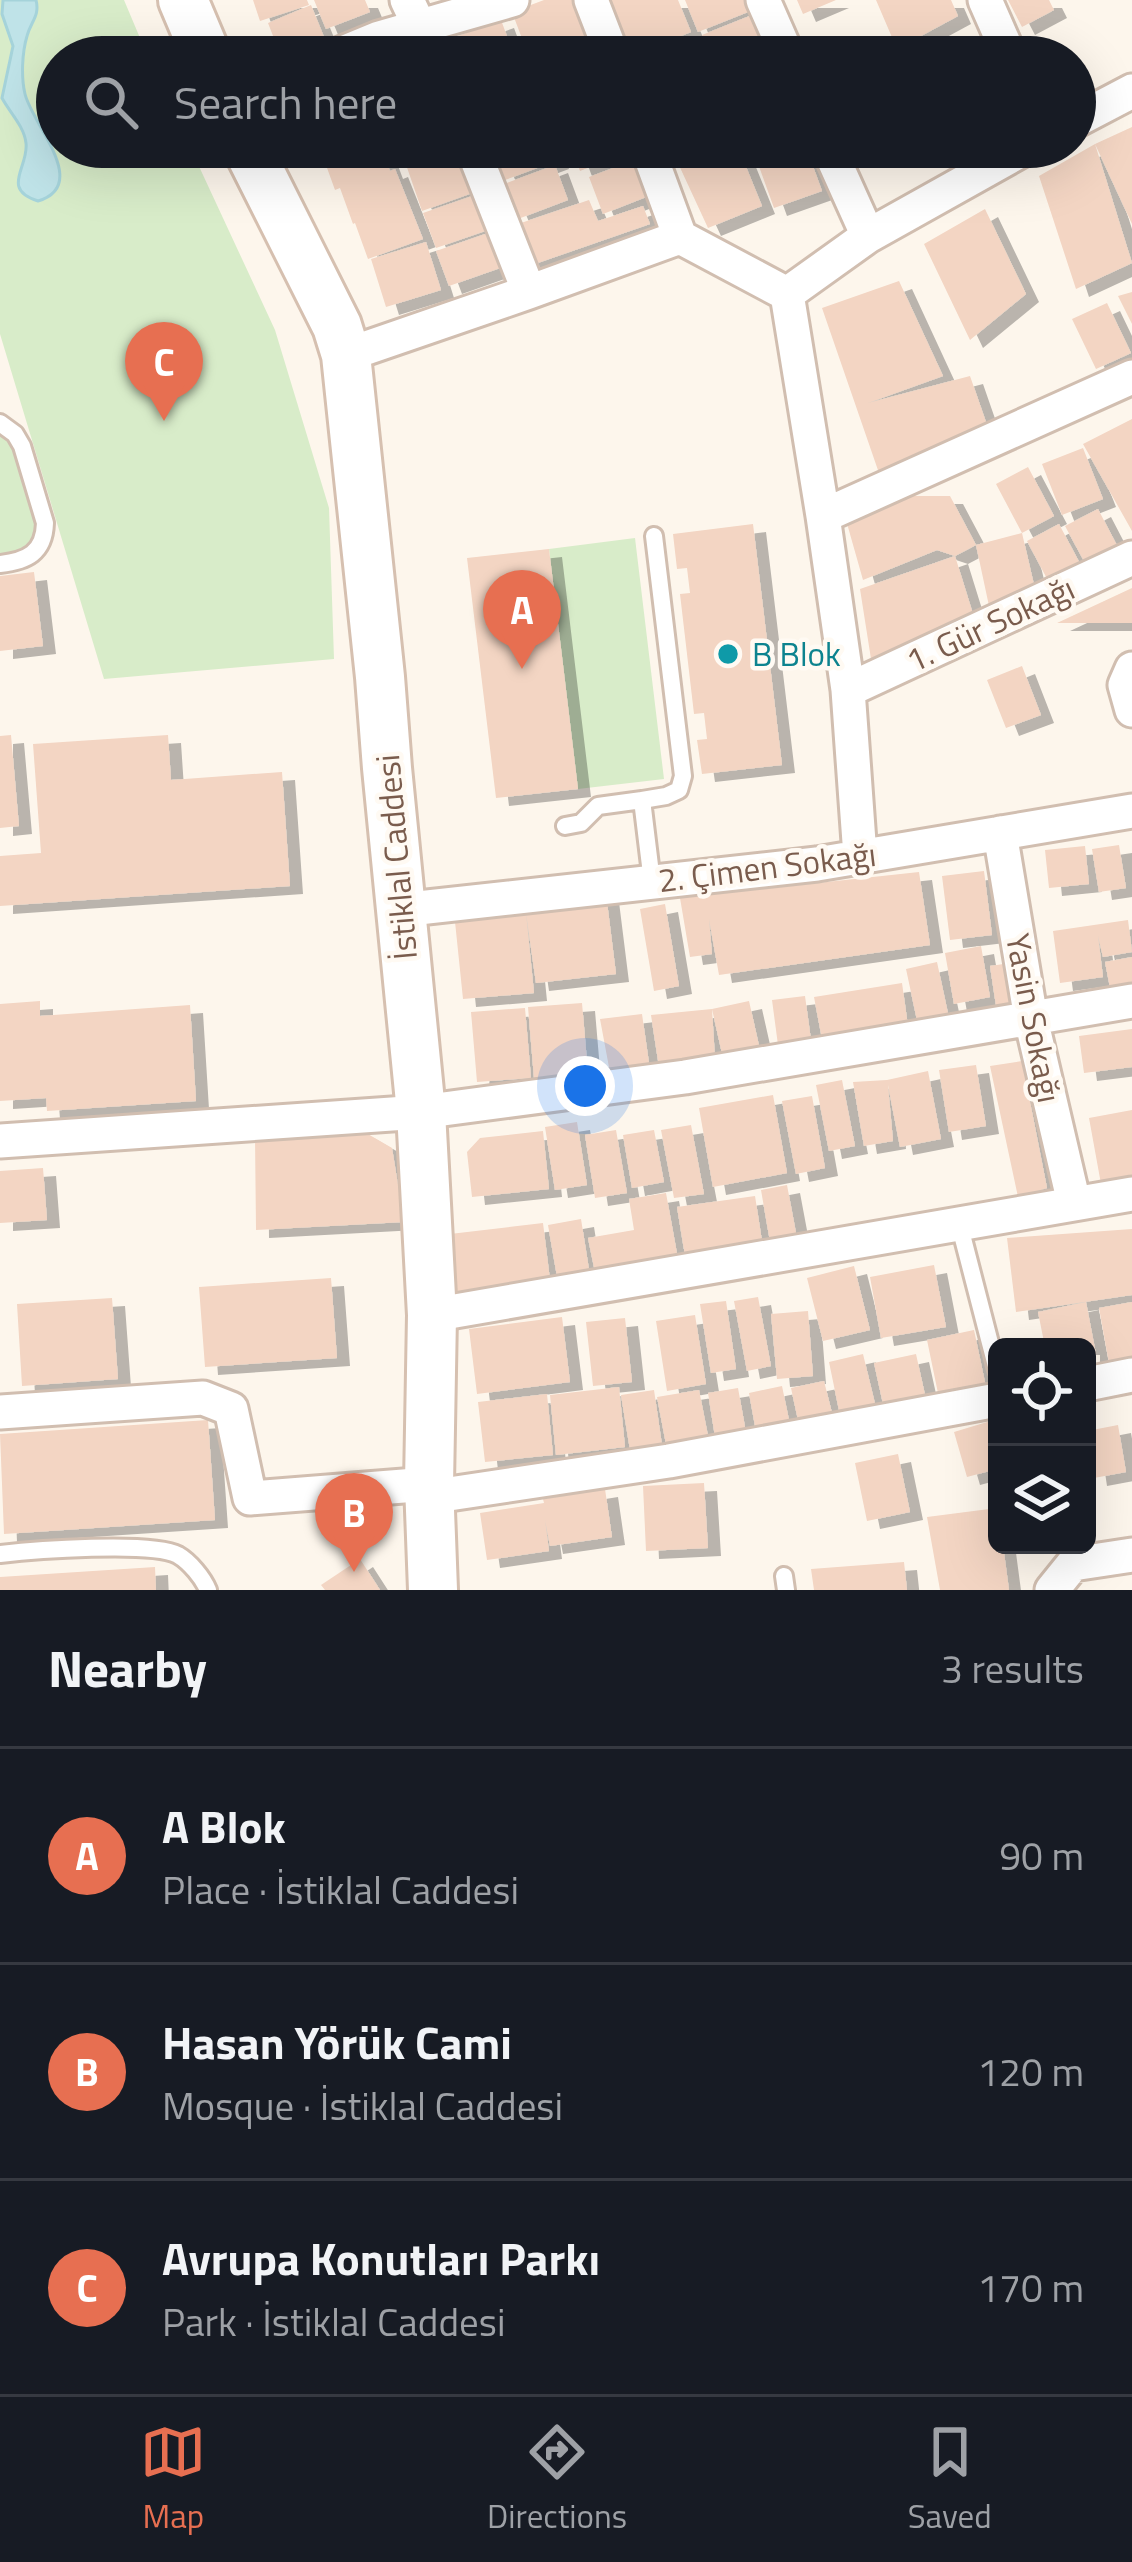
<!DOCTYPE html>
<html lang="en">
<head>
<meta charset="utf-8">
<style>
	body { margin:0; font-family:"Titillium Web",sans-serif; background:#242831; color:#f1f3f6 }
	.controls { position:absolute; right:36px; bottom:36px; display:grid; overflow:hidden; border-radius:18px; box-shadow:0 12px 48px #0002 }
	.controls button { width:108px; height:108px; display:grid; place-items:center; padding:0; border:0; border-bottom:3px solid #363941; background:#171b24; color:#f1f3f6; font:60px sans-serif }
	.you { position:absolute; left:585px; top:1086px; width:42px; height:42px; margin:-30px; border:9px solid #fff; border-radius:50%; background:#1a73e8; box-shadow:0 0 0 18px #1a73e833 }
	.badge { display:grid; place-items:center; width:78px; height:78px; border-radius:50%; background:#e76f51; color:#fff; font-size:39px; font-weight:700 }
	.pin { position:absolute; translate:-50% -99px; filter:drop-shadow(0 3px 6px #0008) }
	.pin::after { content:''; position:absolute; top:63px; width:42px; height:36px; background:inherit; clip-path:polygon(0 0,100% 0,50% 100%) }
	.list { margin:0; padding:0; list-style:none }
	h2 { display:flex; justify-content:space-between; align-items:center; height:156px; margin:0; padding:0 48px; font-size:51px }
	h2 small { font-size:39px; font-weight:400; color:#9ea1a6 }
	.list li { display:grid; grid-template-columns:78px 1fr auto; gap:36px; align-items:center; box-sizing:border-box; height:216px; padding:0 48px; border-top:3px solid #363941 }
	.list b { display:block; font-size:45px; white-space:nowrap }
	.list p { margin:0; font-size:39px; white-space:nowrap; color:#9ea1a6 }
	.list em { font-size:39px; font-style:normal; color:#9ea1a6 }
	.icon { flex:none; width:66px; height:66px; fill:none; stroke:currentColor; stroke-width:2; stroke-linecap:round; stroke-linejoin:round }
	.map { position:relative; flex:none; width:1132px; height:1590px; overflow:hidden }
	.search { position:absolute; background:#171b24; box-shadow:0 12px 48px #0002; left:36px; right:36px; top:36px; height:132px; display:flex; align-items:center; gap:30px; box-sizing:border-box; padding:0 42px; border-radius:66px; color:#9ea1a6; font-size:45px }
	.sheet { height:804px; background:#171b24 }
	nav { display:flex; justify-content:space-around; align-items:center; box-sizing:border-box; height:168px; border-top:3px solid #363941; background:#171b24; font-size:33px; color:#9ea1a6 }
	nav a { display:grid; justify-items:center; gap:6px }
	nav .on { color:#e76f51 }
	.map>svg:first-child { display:block }
</style>
</head>
<body>
<div class="map">
<svg width="1132" height="1590" viewBox="0 0 1132 1590">
	<defs>
		<filter id="shadow"><feDropShadow dx="13" dy="8" stdDeviation="0" flood-color="#0004"/></filter>
	</defs>
	<rect width="100%" height="100%" fill="#fdf6ec"/>
	<path fill="#d8ecc9" d="M0 0H124L148 57H57V147H190L275 330 329 508 334 659 104 679 0 334Z
		M0 433 8 439 14 449 36 525V535L25 549 0 555Z
		M635 538 664 779 578 789 549 549Z"/>
	<path fill="#bfe3e8" stroke="#a5d3da" stroke-width="3" d="M3 0H36C40 16 31 21 27 36 22 53 21 77 25 94 32 124 91 185 38 201 0 189 29 167 26 143 24 126 10 113 2 98L13 46 2 14Z"/>
	<path fill="#f3d5c3" filter="url(#shadow)" d="M253 0H307L309 5 260 21Z
		M314 0H365L370 12 326 29Z
		M544 0H572L586 38 529 57 512 12Z
		M609 0H678L691 32 632 56Z
		M685 0H749L753 10 698 32Z
		M797 0H836L803 14Z
		M876 0H951L958 16 897 49Z
		M1008 0H1049L1054 10 1022 27Z
		M311 5 324 37 280 54 268 23Z
		M757 13 777 57H710L702 35Z
		M501 20 514 55 444 57 439 43Z
		M590 39 596 57H545Z
		M968 42 977 57H935Z
		M1132 127V224L1095 144Z
		M1095 144 1132 263 1076 289 1039 176Z
		M343 147H381L390 171 395 169 423 239 368 259 355 223 353 224 340 188 335 190 322 154Z
		M409 147H463L478 191 422 211 401 150Z
		M493 147H551L556 161 505 180Z
		M571 147H640L580 171Z
		M713 147H738L762 206 708 228 677 161Z
		M752 147H806L822 191 774 208Z
		M645 156 659 192 603 214 589 177Z
		M555 165 568 200 518 219 504 184Z
		M478 194 491 229 436 248 423 213Z
		M589 200 598 221 643 206 650 224 529 266 515 225Z
		M985 209 1026 294 970 340 924 244Z
		M491 232 503 267 449 286 436 251Z
		M426 242 441 290 386 307 371 259Z
		M899 281 943 376 868 403 970 376 987 425 880 476 822 308Z
		M1132 292V324L1118 296Z
		M1107 303 1131 353 1096 369 1072 319Z
		M1132 419V531L1083 444Z
		M1083 448 1103 499 1062 515 1042 464Z
		M1028 467 1054 516 1022 533 1035 589 989 606 976 545 1022 533 996 484Z
		M900 496H950L976 545 955 556 973 614 871 659 860 589 955 556 937 550 863 580 846 520Z
		M1098 509 1123 557 1091 574 1065 526Z
		M753 524 782 765 702 774 697 740 707 739 704 713 694 714 680 594 690 593 687 568 677 569 673 534Z
		M1059 524 1085 573 1053 590 1027 541Z
		M549 549 578 789 496 798 467 558Z
		M34 572 43 646 0 651V576Z
		M1132 588V623H1057Z
		M1022 666 1041 715 1006 728 987 680Z
		M11 735 19 826 0 828V736Z
		M168 735 171 780 282 772 290 886 0 906V856L41 853 33 744Z
		M1119 845 1126 888 1099 892 1092 849Z
		M1085 846 1089 884 1049 888 1045 850Z
		M984 871 992 935 950 940 942 876Z
		M919 872 930 945 719 975 709 919 712 954 690 957 680 898Z
		M606 894 616 974 536 983 526 913 534 993 463 999 454 912Z
		M665 904 679 986 654 991 640 909Z
		M1128 920 1132 952 1103 957 1098 936 1103 977 1060 983 1053 931Z
		M981 946 990 997 954 1004 945 953Z
		M1132 957V994L1112 998 1105 962Z
		M937 962 949 1018 918 1025 906 969Z
		M1017 962 1026 1015 998 1019 990 966Z
		M902 983 908 1026 822 1039 814 997Z
		M805 996 811 1040 778 1045 772 1000Z
		M40 1001V1016L190 1005 196 1101 47 1111 46 1098 0 1101V1004Z
		M749 1001 760 1050 723 1058 712 1009Z
		M582 1003 588 1073 534 1078 528 1007Z
		M525 1008 531 1078 477 1082 471 1012Z
		M712 1009 715 1059 659 1067 651 1015Z
		M642 1014 650 1070 611 1078 600 1019Z
		M1132 1029V1067L1084 1073 1079 1036Z
		M1022 1061 1047 1188 1018 1197 990 1066Z
		M976 1065 986 1126 949 1132 939 1070Z
		M928 1071 941 1139 900 1147 888 1085 893 1141 864 1146 853 1082 887 1080Z
		M842 1080 855 1146 829 1151 816 1085Z
		M773 1095 787 1173 713 1187 699 1108Z
		M812 1096 825 1168 796 1174 782 1101Z
		M1132 1110V1190L1103 1195 1089 1118Z
		M577 1122 587 1185 555 1190 545 1127Z
		M691 1125 704 1194 674 1198 661 1130Z
		M361 1130 392 1148 404 1222 256 1230 255 1137Z
		M616 1130 627 1193 595 1198 585 1135Z
		M654 1130 664 1182 632 1188 623 1135Z
		M543 1131 549 1189 472 1197 467 1152 480 1138Z
		M43 1168 47 1220 0 1223V1171Z
		M787 1185 799 1249 772 1253 761 1190Z
		M666 1193 678 1259 597 1282 588 1238 634 1230 629 1199Z
		M755 1196 764 1254 687 1268 677 1207Z
		M581 1219 591 1282 559 1288 548 1225Z
		M543 1223 551 1288 458 1299 450 1234Z
		M1132 1229V1295L1016 1312 1007 1238Z
		M934 1265 946 1327 881 1338 870 1277Z
		M854 1266 870 1330 823 1341 807 1278Z
		M331 1278 337 1358 205 1367 199 1287Z
		M758 1297 771 1366 747 1371 734 1301Z
		M112 1298 118 1379 22 1386 17 1304Z
		M726 1301 736 1369 711 1373 700 1304Z
		M1086 1302 1096 1354 1087 1355V1347H1045L1038 1312Z
		M1132 1302V1359L1109 1363 1099 1308Z
		M808 1311 813 1376 777 1379 771 1314Z
		M695 1315 706 1384 667 1391 656 1321Z
		M562 1317 570 1382 477 1394 469 1329Z
		M625 1318 632 1382 593 1386 586 1322Z
		M974 1330 986 1387 939 1398 927 1340Z
		M863 1354 877 1412 841 1420 829 1362Z
		M916 1354 927 1404 885 1413 874 1363Z
		M824 1381 834 1421 800 1429 791 1388Z
		M782 1386 789 1420 755 1426 749 1393Z
		M619 1387 625 1447 556 1455 550 1395Z
		M738 1388 747 1438 716 1443 708 1393Z
		M654 1390 662 1445 630 1450 621 1395Z
		M699 1390 711 1451 669 1460 657 1397Z
		M547 1394 553 1455 485 1462 478 1402Z
		M997 1419V1469L967 1477 954 1432Z
		M208 1420 215 1520 4 1534 0 1434Z
		M1118 1425 1126 1472 1094 1478 1087 1431Z
		M898 1454 910 1512 867 1521 855 1463Z
		M704 1483 708 1548 646 1551 643 1486Z
		M605 1489 612 1537 550 1546 545 1520 549 1551 487 1560 480 1513 544 1503 543 1499Z
		M997 1508V1545H1003L1009 1590H940L927 1517Z
		M360 1559 380 1590H325L321 1585Z
		M904 1562 907 1590H814L811 1569Z
		M155 1567 156 1590H0V1577Z"/>
	<g fill="none" stroke-linecap="round" stroke-linejoin="round">
		<g stroke="#d1beb0" stroke-width="22">
			<path id="lane" d="M0 423 15 434 22 446 45 523C44 553 27 561 0 564
				M565 826 581 823 598 806 642 800
				M652 882 642 800 666 796 679 790 683 776 654 536
				M959 1223 997 1370
				M0 1554C33 1550 152 1541 178 1555 190 1562 203 1578 208 1590
				M784 1576 786 1590"/>
		</g>
		<g stroke="#d1beb0" stroke-width="39">
			<path id="street" d="M407 0 434 57
				M591 0 613 57
				M763 0 788 57
				M985 0 1010 57
				M333 57 379 38 512 0
				M1075 121 1132 91
				M472 147 529 292
				M647 147 680 237
				M828 147 868 236
				M787 294 823 516 1132 377
				M346 355 529 292 680 237 787 294 868 236 1027 147
				M823 516 848 690 860 856
				M1132 669 1125 685 1132 710
				M848 690 1132 558
				M1000 833 1031 1019 1074 1203
				M400 910 817 864 1132 811
				M0 1141 421 1112 685 1077 1132 1001
				M432 1315 1132 1194
				M1087 1384 1132 1375
				M0 1412 203 1398 231 1409 250 1498 429 1484
				M429 1497 669 1461 997 1400
				M1052 1590 1073 1564 1132 1555"/>
		</g>
		<g stroke="#d6c0b0" stroke-width="54">
			<path id="secondary" d="M183 0 207 57
				M247 147 337 326 346 355 380 677 387 768 421 1112 432 1315 429 1484 433 1590"/>
		</g>
		<use href="#lane" stroke="#fff" stroke-width="16"/>
		<use href="#street" stroke="#fff" stroke-width="33"/>
		<use href="#secondary" stroke="#fff" stroke-width="48"/>
	</g>
	<circle fill="#0f9aa8" stroke="#fffaf3" stroke-width="4.5" cx="728" cy="654" r="12"/>
	<g text-anchor="middle" stroke-width="9" stroke-linejoin="round" paint-order="stroke">
		<g font-size="33" fill="#7a5c4d" stroke="#fffaf3">
			<text transform="translate(990 624) rotate(-25)" y="12">1. Gür Sokağı</text>
			<text transform="translate(396 857) rotate(-95)" y="12">İstiklal Caddesi</text>
			<text transform="translate(767 867) rotate(-7)" y="12">2. Çimen Sokağı</text>
			<text transform="translate(1034 1018) rotate(79)" y="12">Yasin Sokağı</text>
		</g>
		<g font-size="33" fill="#0d838f" stroke="#fffaf3" text-anchor="start">
			<text x="752" y="666">B Blok</text>
		</g>
	</g>
</svg>
<div class="controls">
<button><svg class="icon" aria-label="locate" viewBox="0 0 24 24"><circle cx="12" cy="12" r="6"/><path d="M12 2v4M12 18v4M2 12h4M18 12h4"/></svg></button>
<button><svg class="icon" aria-label="layers" viewBox="0 0 24 24"><path d="M12 4l9 5-9 5-9-5zM3 14l9 5 9-5"/></svg></button>
</div>
<div class="you"></div>
<div class="pin badge" style="left:522px;top:669px">A</div>
<div class="pin badge" style="left:354px;top:1572px">B</div>
<div class="pin badge" style="left:164px;top:421px">C</div>
<div class="search"><svg class="icon" aria-label="search" viewBox="0 0 24 24"><circle cx="10" cy="10" r="6"/><path d="M15 15l6 6"/></svg>Search here</div>
</div>
<section class="sheet">
<h2>Nearby<small>3 results</small></h2>
<ul class="list">
<li><span class="badge">A</span><div><b>A Blok</b><p>Place · İstiklal Caddesi</p></div><em>90 m</em></li>
<li><span class="badge">B</span><div><b>Hasan Yörük Cami</b><p>Mosque · İstiklal Caddesi</p></div><em>120 m</em></li>
<li><span class="badge">C</span><div><b>Avrupa Konutları Parkı</b><p>Park · İstiklal Caddesi</p></div><em>170 m</em></li>
</ul>
</section>
<nav>
<a class="on"><svg class="icon" aria-label="map" viewBox="0 0 24 24"><path d="M3 6l6-2 6 2 6-2v14l-6 2-6-2-6 2zM9 4v14M15 6v14"/></svg>Map</a>
<a><svg class="icon" aria-label="directions" viewBox="0 0 24 24"><path d="M12 3l9 9-9 9-9-9zM9 14v-3h6M13 9l2 2-2 2"/></svg>Directions</a>
<a><svg class="icon" aria-label="saved" viewBox="0 0 24 24"><path d="M7 4h10v16l-5-4-5 4z"/></svg>Saved</a>
</nav>
</body>
</html>
